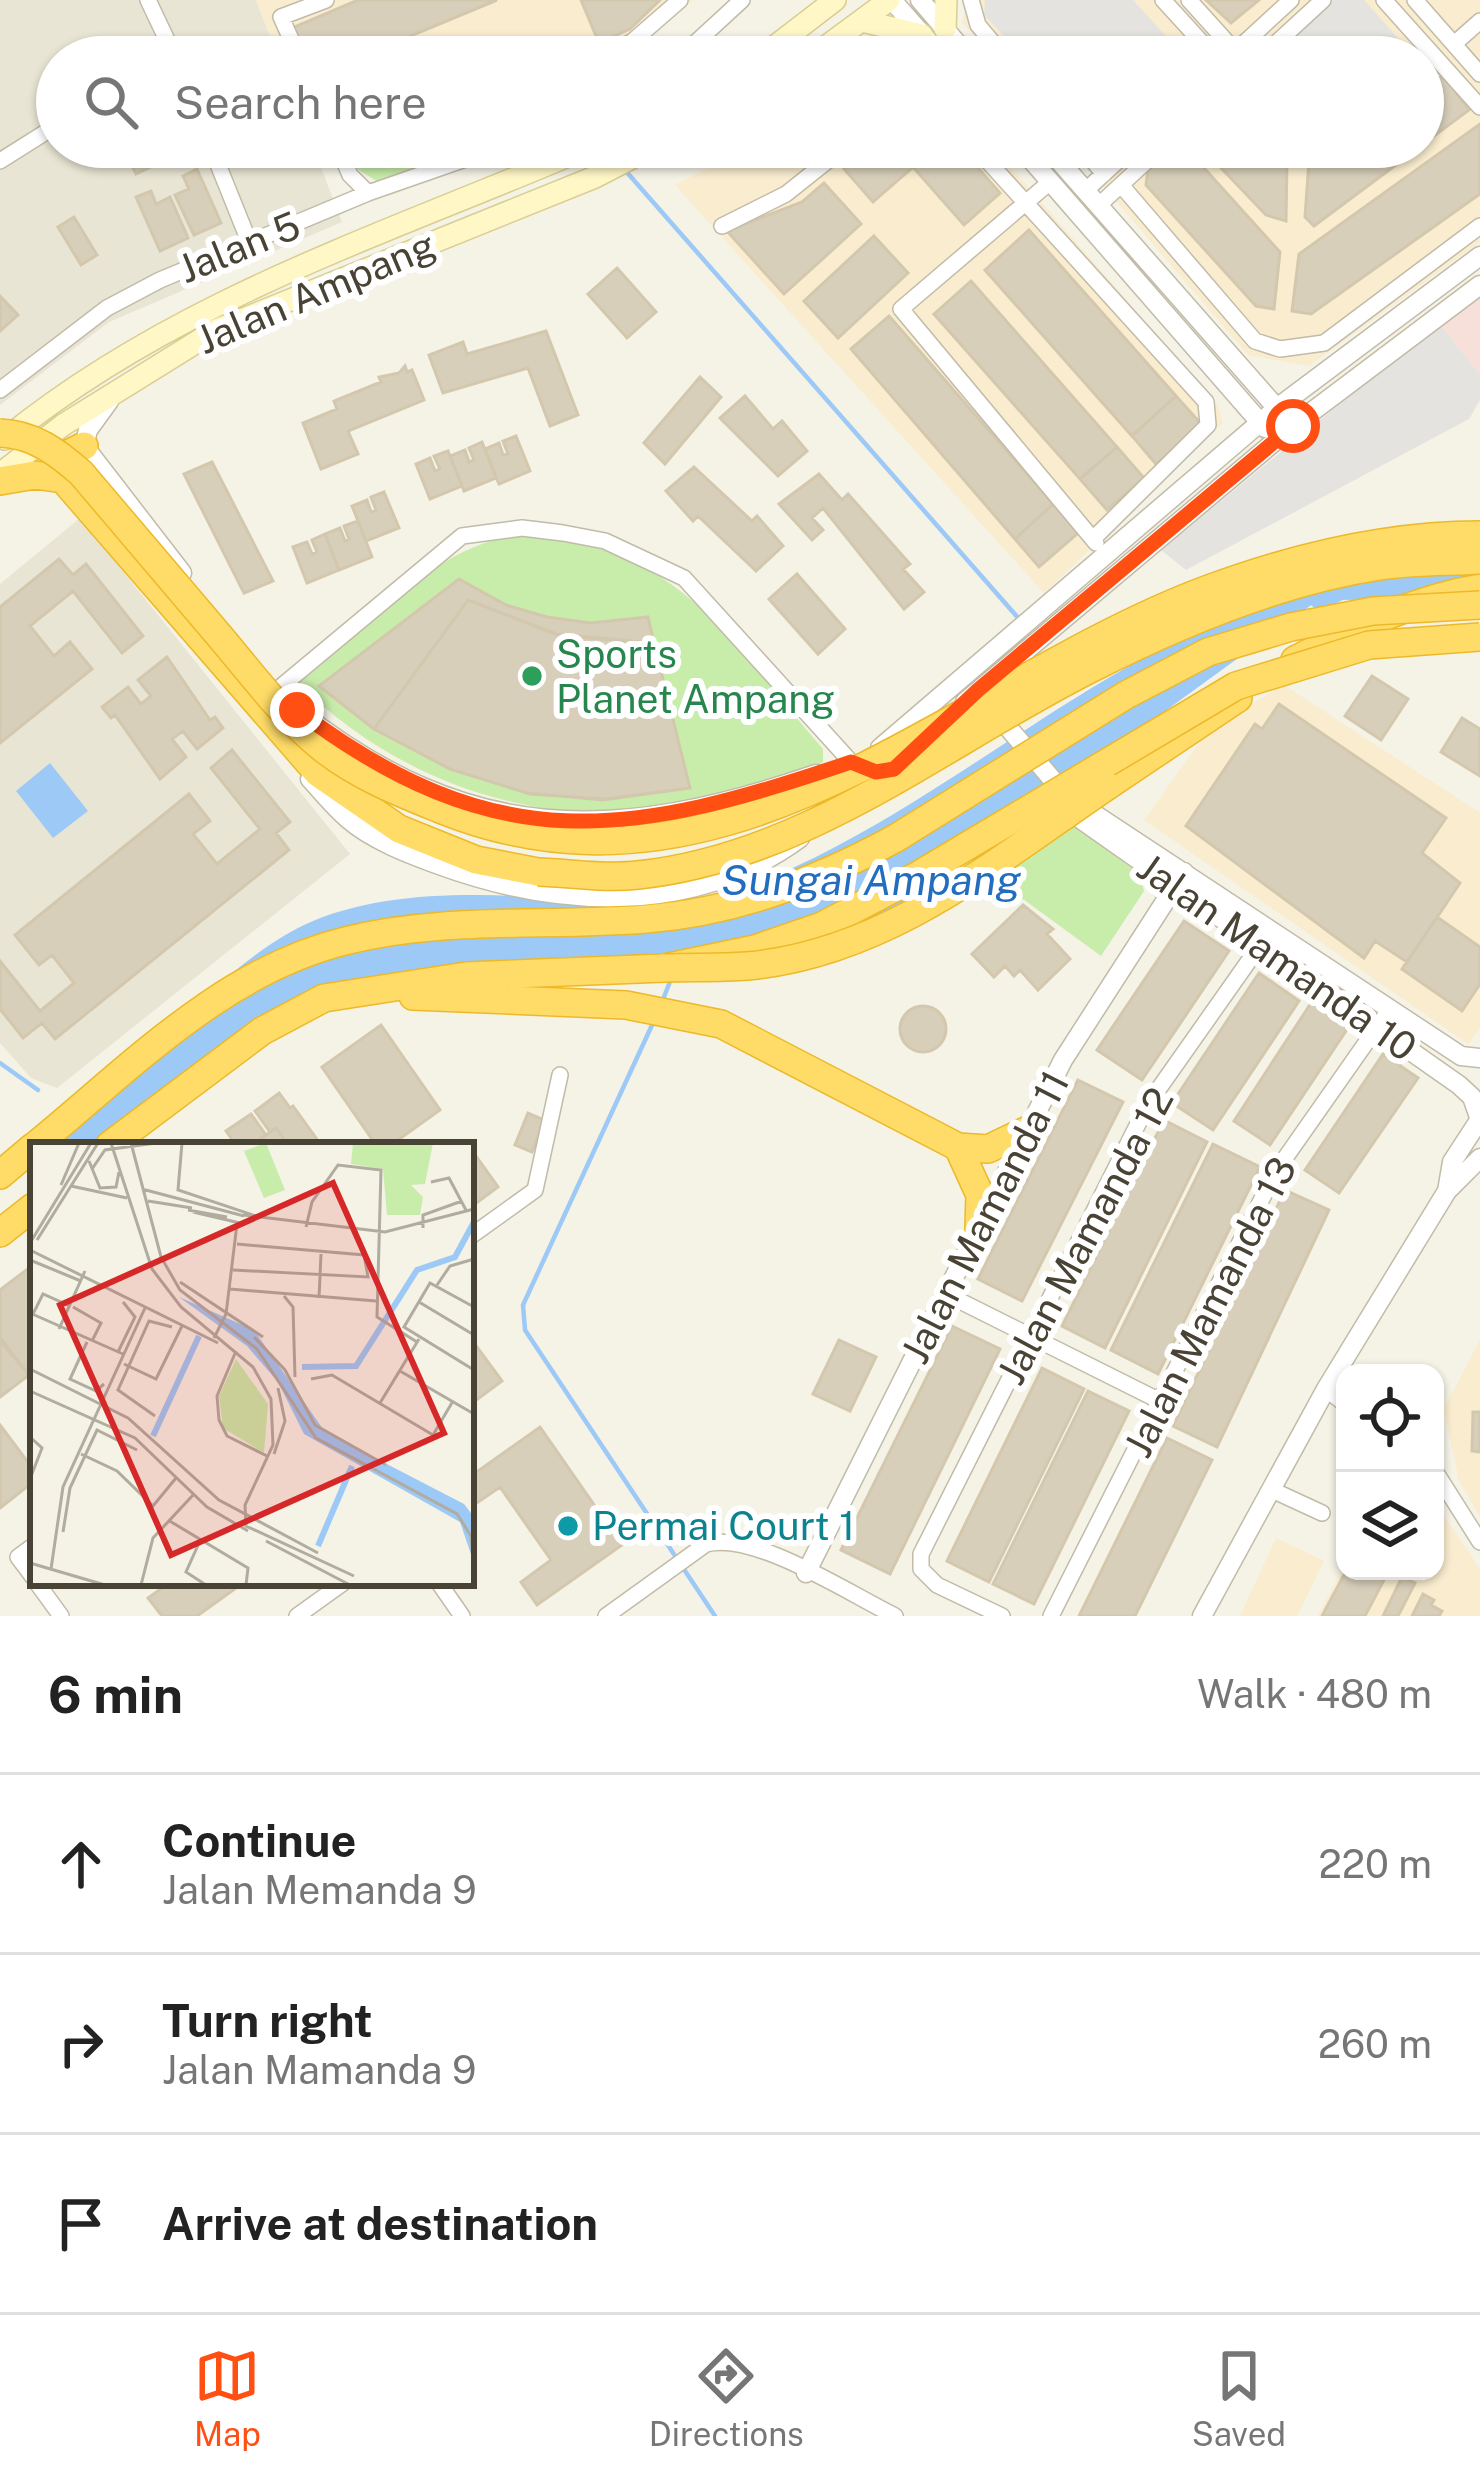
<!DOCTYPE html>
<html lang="en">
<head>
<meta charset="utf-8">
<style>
	body { margin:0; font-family:"Public Sans",sans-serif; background:#f2f2f2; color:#222 }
	.controls { position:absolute; right:36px; bottom:36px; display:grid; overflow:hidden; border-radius:24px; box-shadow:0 3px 9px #0004 }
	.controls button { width:108px; height:108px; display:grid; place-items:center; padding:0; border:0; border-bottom:3px solid #e0e0e0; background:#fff; color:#222; font:60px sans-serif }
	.stop { position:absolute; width:36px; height:36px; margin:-27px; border:9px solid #ff4f13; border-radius:50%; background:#fff }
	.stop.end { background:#ff4f13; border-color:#fff; box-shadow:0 3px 12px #0008 }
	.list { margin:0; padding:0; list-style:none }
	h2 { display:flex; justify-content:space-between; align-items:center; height:156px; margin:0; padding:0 48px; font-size:51px }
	h2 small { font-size:39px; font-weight:400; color:#767676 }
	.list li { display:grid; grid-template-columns:78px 1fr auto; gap:36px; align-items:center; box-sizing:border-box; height:180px; padding:0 48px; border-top:3px solid #e0e0e0 }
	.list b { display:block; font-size:45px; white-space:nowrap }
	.list p { margin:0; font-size:39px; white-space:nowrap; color:#767676 }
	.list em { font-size:39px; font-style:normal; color:#767676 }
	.icon { flex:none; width:66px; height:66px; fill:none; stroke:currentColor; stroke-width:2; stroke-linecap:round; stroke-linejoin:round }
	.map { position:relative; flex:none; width:1480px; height:1616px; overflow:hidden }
	.search { position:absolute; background:#fff; box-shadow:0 3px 9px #0004; left:36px; right:36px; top:36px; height:132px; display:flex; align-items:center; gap:30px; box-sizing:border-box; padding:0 42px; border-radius:66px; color:#767676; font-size:45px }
	.sheet { height:696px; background:#fff }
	nav { display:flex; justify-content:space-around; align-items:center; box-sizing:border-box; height:168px; border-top:3px solid #e0e0e0; background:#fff; font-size:33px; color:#767676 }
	nav a { display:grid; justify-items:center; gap:6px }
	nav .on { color:#ff4f13 }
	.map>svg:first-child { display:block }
</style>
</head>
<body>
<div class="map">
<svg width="1480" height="1616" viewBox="0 0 1480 1616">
	<rect width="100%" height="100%" fill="#f5f2e6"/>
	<path fill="#e9e5d4" d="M0 0H256L278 57H57V147H313L342 222 109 322 0 405Z
		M80 518 350 854 57 1088 31 1078 0 1043V584Z"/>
	<path fill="#f9eccf" d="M256 0H693L628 57H405L399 47 378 57H278Z
		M969 0H1480V242L1309 366 1248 355 1070 147H1423V57H992L962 22Z
		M749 147H993L1218 405 1223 423 1044 593 675 185Z
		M1284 685 1480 813V1028L1468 1044 1144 820 1210 728Z
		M1480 1340V1517L1459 1481 1444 1408Z
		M1435 1503 1480 1569V1616H1318L1345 1564V1571H1435Z
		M1276 1538 1324 1561 1297 1616H1240Z"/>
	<path fill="#f7e0d9" d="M1480 295V375L1439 323Z"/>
	<path fill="#c8edab" d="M344 147H444L449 155 378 182 351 165Z
		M514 535C681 542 724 636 823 749V762C798 779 767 787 738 795 581 842 414 798 298 683 362 629 430 550 514 535Z
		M1058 814 1140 874 1144 891 1101 956 994 878Z"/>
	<path fill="#e5e3df" d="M985 0H1133L1185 57H1024L984 15Z
		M1333 0H1364L1413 55 1268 57Z
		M1439 323 1480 375V400L1469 419 1186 570 1161 550Z"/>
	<path fill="#9dc9f7" d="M1339 585 986 841 927 902 821 949 325 1000 128 1145H50C118 1082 224 963 304 925 355 901 417 895 473 895 587 894 664 924 777 875 944 803 1090 664 1260 605 1285 596 1313 591 1339 585Z
		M50 763 88 811 53 838 16 791Z"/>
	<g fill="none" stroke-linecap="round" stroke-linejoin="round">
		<path stroke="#9dc9f7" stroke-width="4.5" d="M624 169 1020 620
			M662 1002 671 979
			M653 1023 523 1305 525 1330 715 1616
			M0 1063 38 1090"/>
		<path stroke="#9dc9f7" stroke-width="30" d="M1321 594 1339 585 1480 583"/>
	</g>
	<path fill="#d8cfbb" stroke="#d3c8ad" stroke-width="3" d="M358 0H497L360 57H304L292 28Z
		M581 0H660L630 29 599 43Z
		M1206 0H1259L1231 23Z
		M1430 77 1445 78 1469 110 1423 144V81Z
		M1480 124V194L1311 314 1292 311 1299 254Z
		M123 147H173L177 154 136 174Z
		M869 147H960L1000 193 964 225 913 167 873 202 844 169Z
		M1172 147H1185L1280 252 1274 309 1256 306 1146 185 1148 169Z
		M1201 147H1277L1287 158 1286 221 1266 215Z
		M1330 147H1420L1314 226 1305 217 1309 161Z
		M197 169 221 223 194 235 175 195 189 189 183 176Z
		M824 183 861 224 784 294 727 231 802 202Z
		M151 191 156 204 170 197 188 238 160 251 136 197Z
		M74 217 97 255 81 265 58 227Z
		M1029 230 1176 396 1132 436 985 270Z
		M874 236 908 273 838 338 804 301Z
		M617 268 656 312 627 338 588 294Z
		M971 281 1117 447 1080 479 934 314Z
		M0 296 18 315 0 331Z
		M889 316 1053 504 1015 539 851 349Z
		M546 331 578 415 550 426 528 368 443 393 429 355 463 342 467 354Z
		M405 366 407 372 412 370 424 400 348 431 358 454 321 469 303 423 337 409 334 401 381 382 379 377 399 373Z
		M700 377 721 397 665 464 644 443Z
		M745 396 773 429 782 421 807 451 778 476 720 418Z
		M1176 396 1201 424 1156 464 1132 436Z
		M516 436 530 471 499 484 485 449 499 443 503 455 508 454 503 441Z
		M482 442 496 478 464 491 450 456 465 450 469 462 474 460 469 448Z
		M1117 447 1144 478 1107 510 1080 479Z
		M448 451 462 486 430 499 416 464 430 458 435 471 440 469 434 456Z
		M212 462 273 581 244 593 184 474Z
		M694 467 752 521 757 516 783 546 756 571 698 516 693 521 666 491Z
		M819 474 842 500 848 494 910 564 903 569 924 592 904 609 823 508 812 518 823 530 812 540 779 504Z
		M384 492 399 528 366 541 352 506 367 500 371 512 376 510 371 497Z
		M1053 504 1078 533 1039 567 1015 539Z
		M358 521 372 557 339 570 325 534 340 528 345 541 349 539 344 526Z
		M325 534 339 570 307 583 293 547 307 542 312 554 317 552 312 540Z
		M59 559 73 575 86 564 143 636 122 653 73 591 30 626 54 656 70 642 92 669 0 743V607Z
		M797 574 845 629 818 654 769 599Z
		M459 579 506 605 547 617 591 623 648 617 654 643 555 634 468 600 374 729 319 686Z
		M459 579 506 605 547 617 591 623 648 617 654 643 562 636 468 600 374 729 319 686Z
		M468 600 562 636 654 643 690 788 604 799 530 794 450 769 374 729Z
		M468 600 555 634 654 643 690 788 604 799 530 794 450 769 374 729Z
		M468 600 555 634 654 643 690 788 603 800 527 793 450 769 374 729Z
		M167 657 210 720 215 717 223 728 197 749 183 731 172 739 186 757 160 779 115 715 111 718 102 707 128 687 141 704 151 696 138 680Z
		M1372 676 1408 699 1381 740 1345 716Z
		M1279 704 1446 818 1422 853 1460 883 1407 962 1375 941 1364 958 1186 826 1255 724 1262 729Z
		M1462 718 1480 729V776L1441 752Z
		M232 750 290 822 276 833 289 850 55 1039 42 1023 23 1038 0 1009V961L40 1011 74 983 52 955 39 965 15 935 189 794 210 821 193 834 217 864 260 829 211 768Z
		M1023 905 1053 929 1047 934 1070 959 1038 990 1020 970 1014 976 1005 966 994 977 972 954Z
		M1437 917 1480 947V984L1462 1011 1402 969Z
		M1184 921 1229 951 1142 1080 1097 1050Z
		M1259 973 1299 1001 1213 1130 1172 1103Z
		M1313 1000 1350 1025 1270 1145 1234 1121Z
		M900 1029a23 23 0 1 1 46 0a23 23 0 1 1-46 0Z
		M381 1025 440 1110 391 1145H376L322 1067Z
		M1383 1054 1418 1078 1339 1193 1305 1170Z
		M1078 1080 1123 1102 1022 1301 978 1279Z
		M279 1093 290 1108 293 1106 321 1145H288L276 1128 270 1132 255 1111Z
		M528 1113 544 1120 532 1152 515 1145Z
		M251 1114 266 1135 260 1139 264 1145H236L226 1131Z
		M1164 1120 1207 1142 1105 1348 1062 1326Z
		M276 1128 288 1145H264L260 1139Z
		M1213 1144 1260 1167 1158 1374 1111 1350Z
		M471 1149 498 1187 471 1207Z
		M1285 1190 1329 1210 1217 1447 1173 1426Z
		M33 1265V1372L29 1375 0 1341V1290Z
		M952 1326 1000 1349 890 1574 841 1550Z
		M471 1339 502 1381 471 1404Z
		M2 1340 29 1375 0 1397V1341Z
		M839 1340 876 1357 850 1411 813 1394Z
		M1042 1368 1084 1389 989 1582 947 1561Z
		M1088 1391 1129 1411 1034 1604 993 1584Z
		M1473 1412H1480V1452L1472 1451Z
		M0 1425 33 1469V1482L0 1508Z
		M540 1427 622 1545 537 1605 521 1582 551 1560 500 1487 471 1507V1476Z
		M1167 1438 1212 1460 1135 1616H1079Z
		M1346 1571 1386 1576 1365 1616H1322Z
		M1402 1577 1415 1583 1398 1616H1383Z
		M169 1583H243L197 1616H162L148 1598Z
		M1423 1594 1434 1600 1431 1605 1442 1611 1439 1616H1412Z"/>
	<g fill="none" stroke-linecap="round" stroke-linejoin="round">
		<g stroke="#c1bba8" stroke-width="18">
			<path id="minor" d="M148 0 175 57
				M971 0 978 25 1005 57
				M1163 0 1215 57
				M1189 0 1235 51
				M1384 0 1480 107
				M1415 0 1480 74
				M1454 44 1480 21
				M299 57 281 17 326 0
				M603 57 633 41 680 0
				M680 57 742 0
				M1229 57 1291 0
				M1261 57 1323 0
				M211 147 250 244
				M338 147 350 175 368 193
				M975 147 1206 402 1208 425 1094 538
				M1081 147 1104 174
				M1290 147 1300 159 1317 147
				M0 161 57 125
				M1050 182 901 309 1096 543
				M1121 185 1255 341 1280 349 1324 343 1480 226
				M1085 191 1133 147
				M1098 206 1162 147
				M722 226 786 194 845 147
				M0 390 107 308 160 280 368 193 500 147
				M277 690 462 536 522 528 563 533 605 541 684 578 851 762
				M471 1236 535 1190 560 1075
				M946 1294 1160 1401
				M1326 1389 1345 1404
				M1435 1471 1480 1542
				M1270 1489 1322 1513
				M33 1546 18 1557 33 1577
				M37 1583 61 1616
				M439 1583 462 1616
				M297 1616 343 1583
				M606 1616 706 1544C754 1531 848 1593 895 1616
				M1002 1616 937 1585 921 1569V1554L1148 1104 1265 938
				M1051 1616 1276 1171 1389 1010"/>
		</g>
		<g stroke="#c1bba8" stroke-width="21">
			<path id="tertiary" d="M892 0 942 57
				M920 0 969 57
				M1020 147 1265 428
				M1047 147 1282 414
				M109 401 88 430 84 446 182 573
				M965 702 1293 426 1480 285
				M296 709C469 846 615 843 816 774
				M994 711 1069 799 1076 816 1459 1085 1472 1097 1480 1120
				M880 748 1277 408 1480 256
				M310 779C322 792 334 807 348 819 372 840 409 854 439 865 557 908 694 916 800 838
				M1073 800 1461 1056 1480 1058
				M1447 1191 1452 1162 1480 1119
				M806 1573 1063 1060 1184 872
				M1202 1616 1326 1389 1447 1191 1480 1158"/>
		</g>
		<g stroke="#d9ce92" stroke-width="24">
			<path id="secondary" d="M862 21 922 35
				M945 29 946 0
				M761 57 835 0
				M812 57 889 0
				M5 439C177 299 387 234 589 147
				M0 474 63 425 216 330 595 177 653 147"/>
		</g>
		<g stroke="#edb928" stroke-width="30">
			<path id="motorway" d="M63 479 70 453 84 446
				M0 481 35 475 63 479 318 773 399 829 476 860 538 872
				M1295 660C1356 629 1412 599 1480 588
				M1107 786 1238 698
				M413 996 626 1005 721 1024 958 1147 988 1149 1030 1129
				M36 1145C131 1067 223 971 345 941 443 916 546 927 646 919 736 912 818 881 896 838
				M110 1145 262 1031 324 998 466 976 664 968 755 949 822 926 915 877
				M958 1147 980 1195 979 1228
				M0 1175 33 1147
				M0 1233 33 1207"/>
		</g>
		<use href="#minor" stroke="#fff" stroke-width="15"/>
		<use href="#tertiary" stroke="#fff" stroke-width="18"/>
		<use href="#secondary" stroke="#fff7c6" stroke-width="21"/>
		<use href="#motorway" stroke="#ffdc67" stroke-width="27"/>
		<g stroke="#edb928" stroke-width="30" stroke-linecap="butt">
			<path id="motorway-bridge" d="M0 433C33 434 57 452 81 473 128 528 175 584 222 639 253 676 283 716 320 746 355 775 398 792 440 809 731 927 955 684 1206 590 1292 558 1388 535 1480 535
				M896 838 1126 695 1208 652 1291 627 1373 611 1480 605
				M538 872C571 873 606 879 638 875 808 857 943 743 1090 669 1180 623 1280 581 1380 566 1413 561 1447 562 1480 560
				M915 877 1236 686 1369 645 1480 637
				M664 968C691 967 719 968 747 966 885 954 997 861 1107 786"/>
		</g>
		<use href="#motorway-bridge" stroke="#ffdc67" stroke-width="27"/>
	</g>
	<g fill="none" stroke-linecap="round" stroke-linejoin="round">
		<path stroke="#ff4f13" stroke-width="15" d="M297 710C496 860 629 838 851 762L876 772 894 769 978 690 1293 426"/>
	</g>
	<circle fill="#2e9e5b" stroke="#fff" stroke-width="4.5" cx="532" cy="676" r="12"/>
	<circle fill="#0f9aa8" stroke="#fff" stroke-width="4.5" cx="568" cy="1526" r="12"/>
	<g text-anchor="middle" stroke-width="12" stroke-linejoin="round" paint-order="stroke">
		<g font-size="39" fill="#494335" stroke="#fff">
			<text transform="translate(239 247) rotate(-22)" y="14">Jalan 5</text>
			<text transform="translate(316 292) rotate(-23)" y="14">Jalan Ampang</text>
			<text transform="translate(1277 957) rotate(35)" y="14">Jalan Mamanda 10</text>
			<text transform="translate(985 1217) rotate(-63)" y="14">Jalan Mamanda 11</text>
			<text transform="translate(1085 1236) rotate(-62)" y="14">Jalan Mamanda 12</text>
			<text transform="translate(1210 1307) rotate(-63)" y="14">Jalan Mamanda 13</text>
		</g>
		<g font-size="39" fill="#27864d" stroke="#fff" text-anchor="start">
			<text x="556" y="668">Sports<tspan x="556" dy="45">Planet Ampang</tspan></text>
		</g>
		<g font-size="39" fill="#0d838f" stroke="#fff" text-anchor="start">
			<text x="592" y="1540">Permai Court 1</text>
		</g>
		<g font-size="42" font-style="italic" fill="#236dbf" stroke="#fff">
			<text x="871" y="895">Sungai Ampang</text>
		</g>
	</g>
	<g transform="translate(30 1142)">
		<rect width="444" height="444" fill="#f5f2e6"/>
		<path d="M236 1 255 48 234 56 214 9ZM323 1H403L395 42 381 43 393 55 390 73H357L353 27 321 22ZM206 217 238 262 234 311 193 286 189 254Z" fill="#c8edab"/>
		<path d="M149 155 224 188 295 290 434 362 444 375V421L430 380 274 292 248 240 217 204Z" fill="#9dc9f7"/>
		<path fill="none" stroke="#9dc9f7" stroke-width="6" d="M272 225 326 224 387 128 425 115 444 80M123 294 169 194M288 404 322 324"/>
		<path fill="none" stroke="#b0ac9f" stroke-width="3" d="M81 1 122 127 151 165 223 225 241 257 243 303 215 363 216 384 324 434M101 1 131 115 150 148 227 207 286 296 427 372 441 394 444 429M152 1 148 48 229 75M59 19 70 46 86 45 89 30M62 27 75 8 126 1M401 40 419 36 437 70M31 43 49 1M41 44 97 56M112 47 214 74M118 59 162 66M158 68 197 75M163 70 210 81M213 73 355 90 444 67M276 85 282 60 308 23 351 28 347 175 387 200M393 86V73L432 59M7 98 68 1M0 101 61 1M0 108 188 201M0 118 51 139M203 128 338 135 334 113 207 102M150 140 233 195M407 143 420 124 444 117M200 147 346 159M254 154 263 165 265 235M289 156 291 112M389 160 444 193M43 165 71 181 62 199M444 165 400 141 374 185 444 228M0 171 93 212M3 172 13 152 40 164M29 187 55 129M224 195 255 228 285 283 356 323M184 196 196 172 207 82M57 200 40 237 66 249 74 242M206 209 187 254 189 278 197 294 237 314M88 210 105 175 93 160M94 222 126 237 152 184M0 227 98 276 189 358 288 411M370 229 444 272M281 237 302 233 403 293 423 259M0 249 105 296 177 365 218 389M350 261 389 197M125 274 88 248 119 179 142 185M0 295 12 306 0 337M51 312 87 329 123 364 146 336M244 312 255 279 248 246M138 378 218 426 216 443M33 390 40 346 67 288 107 308M236 399 320 443M169 401 156 430 176 443M0 421 75 443M21 427 33 345 115 166M111 443 123 396 164 352"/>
		<path fill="#d62828" fill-opacity="0.15" stroke="#d62828" stroke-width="6" d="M303 41 414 291 141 413 30 163Z"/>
		<rect width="444" height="444" fill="none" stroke="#494335" stroke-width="6"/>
	</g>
</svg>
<div class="controls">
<button><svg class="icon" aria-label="locate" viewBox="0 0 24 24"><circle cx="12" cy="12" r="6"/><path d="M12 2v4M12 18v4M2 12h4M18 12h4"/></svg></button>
<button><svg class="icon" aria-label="layers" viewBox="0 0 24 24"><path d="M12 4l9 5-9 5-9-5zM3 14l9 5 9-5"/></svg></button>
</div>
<div class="stop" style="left:1293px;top:426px"></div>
<div class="stop end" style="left:297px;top:710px"></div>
<div class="search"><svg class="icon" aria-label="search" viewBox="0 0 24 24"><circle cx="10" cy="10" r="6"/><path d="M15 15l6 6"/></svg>Search here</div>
</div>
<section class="sheet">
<h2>6 min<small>Walk · 480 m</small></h2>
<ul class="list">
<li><svg class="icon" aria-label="ahead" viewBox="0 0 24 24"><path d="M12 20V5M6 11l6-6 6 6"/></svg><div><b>Continue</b><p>Jalan Memanda 9</p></div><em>220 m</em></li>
<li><svg class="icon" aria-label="right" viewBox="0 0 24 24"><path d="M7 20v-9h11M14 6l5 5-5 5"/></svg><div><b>Turn right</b><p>Jalan Mamanda 9</p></div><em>260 m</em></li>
<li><svg class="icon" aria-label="arrive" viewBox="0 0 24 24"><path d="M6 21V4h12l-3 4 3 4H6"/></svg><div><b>Arrive at destination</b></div></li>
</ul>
</section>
<nav>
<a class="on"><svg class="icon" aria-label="map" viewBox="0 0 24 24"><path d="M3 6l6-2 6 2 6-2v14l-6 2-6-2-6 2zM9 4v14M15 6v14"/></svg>Map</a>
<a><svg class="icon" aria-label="directions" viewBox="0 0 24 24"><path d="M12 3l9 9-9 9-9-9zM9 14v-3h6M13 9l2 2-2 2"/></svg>Directions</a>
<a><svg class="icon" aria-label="saved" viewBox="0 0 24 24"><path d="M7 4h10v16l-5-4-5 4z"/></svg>Saved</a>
</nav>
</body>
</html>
